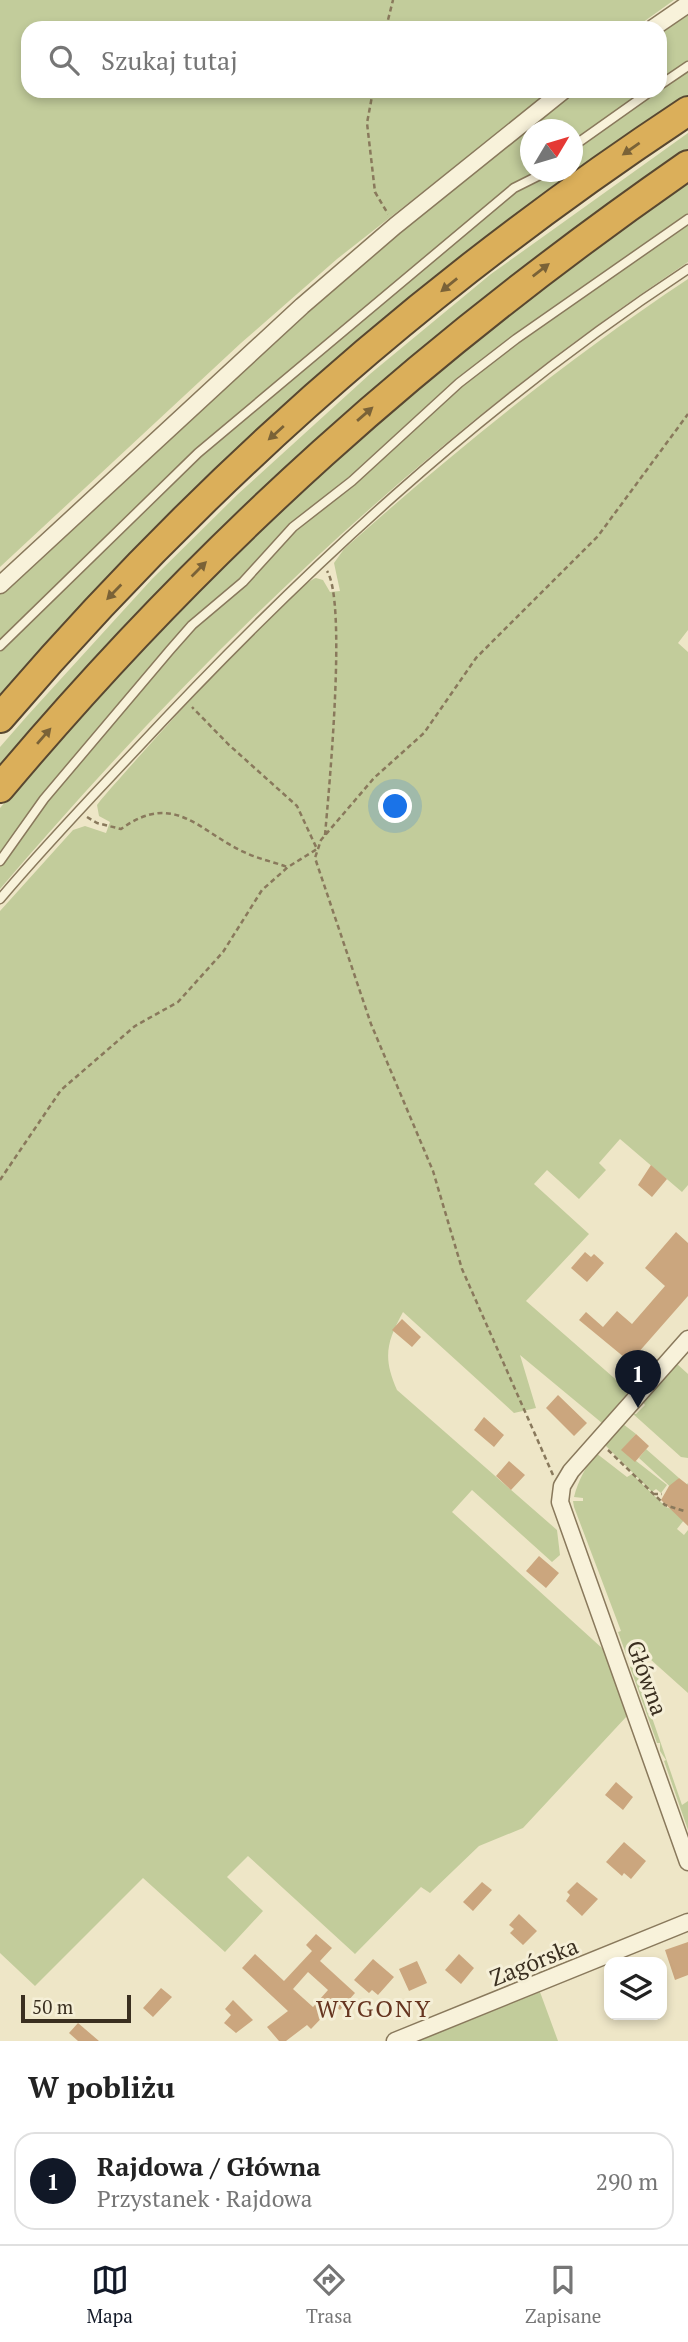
<!DOCTYPE html>
<html lang="pl">
<head>
<meta charset="utf-8">
<style>
	body { margin:0; font-family:"PT Serif",serif; background:#f2f2f2; color:#222 }
	.controls { position:absolute; right:21px; bottom:21px; display:grid; overflow:hidden; border-radius:14px; box-shadow:0 4px 10px #0003 }
	.controls button { width:63px; height:63px; display:grid; place-items:center; padding:0; border:0; border-bottom:2px solid #e0e0e0; background:#fff; color:#222; font:35px sans-serif }
	.compass { position:absolute; left:520px; top:119px; width:63px; height:63px; border-radius:50%; background:#fff; box-shadow:0 4px 10px #0003; rotate:52deg }
	.scale { position:absolute; left:21px; bottom:18px; width:110px; box-sizing:border-box; padding-left:7px; border:4px solid #3a2f20; border-top:0; font-size:19px; line-height:24px; white-space:nowrap; color:#3a2f20; -webkit-text-stroke:5px #f5efd7; paint-order:stroke }
	.you { position:absolute; left:396px; top:807px; width:24px; height:24px; margin:-18px; border:5px solid #fff; border-radius:50%; background:#1a73e8; box-shadow:0 0 0 10px #1a73e833 }
	.badge { display:grid; place-items:center; width:46px; height:46px; border-radius:50%; background:#111827; color:#fff; font-size:23px; font-weight:700 }
	.pin { position:absolute; translate:-50% -58px; filter:drop-shadow(0 2px 4px #0008) }
	.pin::after { content:''; position:absolute; top:37px; width:24px; height:21px; background:inherit; clip-path:polygon(0 0,100% 0,50% 100%) }
	.list { margin:0; padding:0; list-style:none }
	h2 { display:flex; justify-content:space-between; align-items:center; height:91px; margin:0; padding:0 28px; font-size:30px }
	h2 small { font-size:23px; font-weight:400; color:#767676 }
	.list li { display:grid; grid-template-columns:46px 1fr auto; gap:21px; align-items:center; box-sizing:border-box; height:98px; margin:0 14px 14px; padding:0 14px; border:2px solid #e0e0e0; border-radius:21px }
	.list b { display:block; font-size:26px; white-space:nowrap }
	.list p { margin:0; font-size:23px; white-space:nowrap; color:#767676 }
	.list em { font-size:23px; font-style:normal; color:#767676 }
	.icon { flex:none; width:38px; height:38px; fill:none; stroke:currentColor; stroke-width:2; stroke-linecap:round; stroke-linejoin:round }
	.map { position:relative; flex:none; width:688px; height:2041px; overflow:hidden }
	.search { position:absolute; background:#fff; box-shadow:0 4px 10px #0003; left:21px; right:21px; top:21px; height:77px; display:flex; align-items:center; gap:18px; box-sizing:border-box; padding:0 24px; border-radius:21px; color:#767676; font-size:26px }
	.sheet { height:203px; background:#fff }
	nav { display:flex; justify-content:space-around; align-items:center; box-sizing:border-box; height:98px; border-top:2px solid #e0e0e0; background:#fff; font-size:19px; color:#767676 }
	nav a { display:grid; justify-items:center; gap:4px }
	nav .on { color:#111827 }
	.map>svg:first-child { display:block }
</style>
</head>
<body>
<div class="map">
<svg width="688" height="2041" viewBox="0 0 688 2041">
	<rect width="100%" height="100%" fill="#eee6c7"/>
	<path fill="#c2cc9b" fill-rule="evenodd" d="M0 0H674L635 28H28V91H551L337 259 241 343 0 567Z
		M688 14V95C554 184 425 279 305 386 197 483 97 587 0 694V594L340 282 490 157 578 91H660V34ZM530 130H572V172H530Z
		M688 133V152L577 231 0 774V747L28 715 152 579 238 494 370 374 491 274Z
		M688 184V262C428 436 203 651 0 889V808C200 572 428 353 688 184Z
		M688 279V630L678 643 688 652V1185L682 1192 620 1139 599 1163 606 1170 579 1199 547 1170 534 1184 589 1234 526 1301 629 1391 602 1423 520 1355 536 1408 514 1413 403 1312C386 1343 383 1358 397 1390L557 1530 560 1555 552 1562 472 1490 452 1512 603 1649 627 1716 523 1828 479 1846 430 1893 421 1887 355 1954 248 1856 227 1877 263 1911 225 1952 143 1878 35 1986 0 1953V911L73 830 85 826 106 833 110 822 99 816 97 805 100 801C127 769 292 584 316 578L323 580 330 592 340 591 334 563 344 549C453 452 566 360 688 279Z
		M676 1363 688 1374V1458L681 1457 632 1413 636 1414 645 1405 642 1401Z
		M623 1424 636 1434 622 1450 667 1485 661 1493 656 1489 652 1492 605 1445Z
		M646 1449 679 1478 672 1487 679 1493 688 1483V1503L639 1458Z
		M596 1453 627 1477 632 1474 666 1507 688 1515 677 1529 684 1535 688 1530V1693L640 1650 638 1655 626 1654 618 1632 621 1631 574 1507 573 1501H583V1498L574 1497C578 1481 586 1466 596 1453Z
		M634 1665 682 1805 688 1801V1830L664 1761 666 1760 660 1751V1743H657L630 1667Z
		M540 1992 558 2041H413Z"/>
	<path fill="#cba67e" fill-rule="evenodd" d="M651 1165 667 1179 652 1197 638 1185Z
		M676 1232 688 1243V1296L630 1362 579 1320 586 1312 603 1327 617 1311 632 1324 665 1286 645 1268Z
		M585 1252 591 1257 594 1254 604 1263 587 1282 571 1268Z
		M402 1319 421 1337 412 1347 392 1330Z
		M558 1395 587 1423 574 1436 546 1408Z
		M484 1417 504 1435 494 1447 474 1430Z
		M636 1434 649 1446 635 1462 621 1450Z
		M509 1461 525 1475 511 1490 496 1476Z
		M679 1478 688 1485V1526L661 1500 669 1486Z
		M539 1556 559 1573 546 1588 526 1571Z
		M616 1782 633 1797 623 1810 605 1795Z
		M624 1842 646 1861 631 1879 624 1873 622 1876 606 1862Z
		M482 1882 492 1890 473 1911 463 1902Z
		M577 1882 598 1899 582 1916 566 1901 570 1895 567 1892Z
		M519 1914 537 1931 523 1945 510 1933 514 1929 509 1925Z
		M316 1934 332 1948 320 1961 355 1993 340 2010 334 2005 311 2029 307 2025 286 2041H279L267 2027 288 2011 242 1968 255 1954 284 1981 312 1951 306 1945ZM308 1972 328 1990 313 2007 293 1989Z
		M688 1942V1975L675 1980 665 1950Z
		M459 1954 474 1968 461 1984 445 1970Z
		M373 1959 394 1977 378 1995 372 1990 369 1993 354 1980Z
		M417 1961 427 1983 409 1991 399 1969Z
		M161 1988 172 1997 153 2017 143 2008Z
		M233 2000 253 2020 236 2033 224 2023 231 2015 225 2009Z
		M78 2023 99 2041H78L69 2033Z"/>
	<g fill="none" stroke-linecap="round" stroke-linejoin="round">
		<g stroke="#89795c" stroke-width="11">
			<path id="service" d="M660 85 688 66
				M572 147 651 91
				M0 646 198 453 514 188 546 172
				M0 861 44 799 170 650 192 625 243 582 293 527 352 481 459 383 516 339 688 219
				M0 899C42 849 87 802 132 754 300 573 481 405 688 269"/>
		</g>
		<g stroke="#89795c" stroke-width="19">
			<path id="minor" d="M653 28 688 4
				M0 585 302 306 395 226 563 91
				M688 1339 571 1471 562 1486 560 1502 688 1862
				M395 2041 688 1922"/>
		</g>
		<g stroke="#584730" stroke-width="32">
			<path id="motorway" d="M0 718C199 485 432 280 688 111
				M0 788C206 543 426 347 688 165"/>
		</g>
		<path stroke="#89795c" stroke-width="2.5" stroke-dasharray="5 3.5" stroke-linecap="butt" d="M386 28 393 0
			M373 91 367 123 375 192 388 214
			M87 817 97 823 121 829C175 790 199 832 246 853 259 859 274 862 287 867
			M325 835C329 789 347 602 327 571
			M0 1180 61 1090 135 1026 178 1002 223 952 262 890 288 867 317 849 297 806 228 744 192 707
			M608 1450 665 1505 684 1511
			M553 1475 462 1269 433 1171 371 1024 315 858 321 840 374 778 424 733 476 658 598 536 688 414
			M653 1494H662"/>
		<use href="#service" stroke="#f8f2da" stroke-width="8"/>
		<use href="#minor" stroke="#f8f2da" stroke-width="16"/>
		<use href="#motorway" stroke="#dbaf5a" stroke-width="28"/>
	</g>
	<defs><path id="oneway-solid" d="M-6-.8H1V-3.2L6.5 0L1 3.2V.8H-6Z" transform="scale(1.75)"/></defs>
	<g fill="#7a6237">
		<use href="#oneway-solid" transform="translate(631 149) rotate(145)"/>
		<use href="#oneway-solid" transform="translate(541 270) rotate(-38)"/>
		<use href="#oneway-solid" transform="translate(449 285) rotate(141)"/>
		<use href="#oneway-solid" transform="translate(365 414) rotate(-41)"/>
		<use href="#oneway-solid" transform="translate(276 433) rotate(138)"/>
		<use href="#oneway-solid" transform="translate(199 569) rotate(-45)"/>
		<use href="#oneway-solid" transform="translate(114 592) rotate(134)"/>
		<use href="#oneway-solid" transform="translate(44 736) rotate(-49)"/>
	</g>
	<g text-anchor="middle" stroke-width="6" stroke-linejoin="round" paint-order="stroke">
		<g font-size="23" fill="#3a2f20" stroke="#f5efd7">
			<text transform="translate(647 1678) rotate(70)" y="8">Główna</text>
			<text transform="translate(534 1962) rotate(-22)" y="8">Zagórska</text>
		</g>
		<g font-size="24" letter-spacing="2" fill="#663520" stroke="#f5efd7">
			<text x="374" y="2017">WYGONY</text>
		</g>
	</g>
</svg>
<div class="controls">
<button><svg class="icon" aria-label="layers" viewBox="0 0 24 24"><path d="M12 4l9 5-9 5-9-5zM3 14l9 5 9-5"/></svg></button>
</div>
<svg class="compass" viewBox="-18 -18 36 36"><path d="M0-13l5 13h-10z" fill="#e53935"/><path d="M0 13l5-13h-10z" fill="#767676"/></svg>
<div class="scale">50 m</div>
<div class="you"></div>
<div class="pin badge" style="left:638px;top:1408px">1</div>
<div class="search"><svg class="icon" aria-label="search" viewBox="0 0 24 24"><circle cx="10" cy="10" r="6"/><path d="M15 15l6 6"/></svg>Szukaj tutaj</div>
</div>
<section class="sheet">
<h2>W pobliżu<small></small></h2>
<ul class="list">
<li><span class="badge">1</span><div><b>Rajdowa / Główna</b><p>Przystanek · Rajdowa</p></div><em>290 m</em></li>
</ul>
</section>
<nav>
<a class="on"><svg class="icon" aria-label="map" viewBox="0 0 24 24"><path d="M3 6l6-2 6 2 6-2v14l-6 2-6-2-6 2zM9 4v14M15 6v14"/></svg>Mapa</a>
<a><svg class="icon" aria-label="directions" viewBox="0 0 24 24"><path d="M12 3l9 9-9 9-9-9zM9 14v-3h6M13 9l2 2-2 2"/></svg>Trasa</a>
<a><svg class="icon" aria-label="saved" viewBox="0 0 24 24"><path d="M7 4h10v16l-5-4-5 4z"/></svg>Zapisane</a>
</nav>
</body>
</html>
